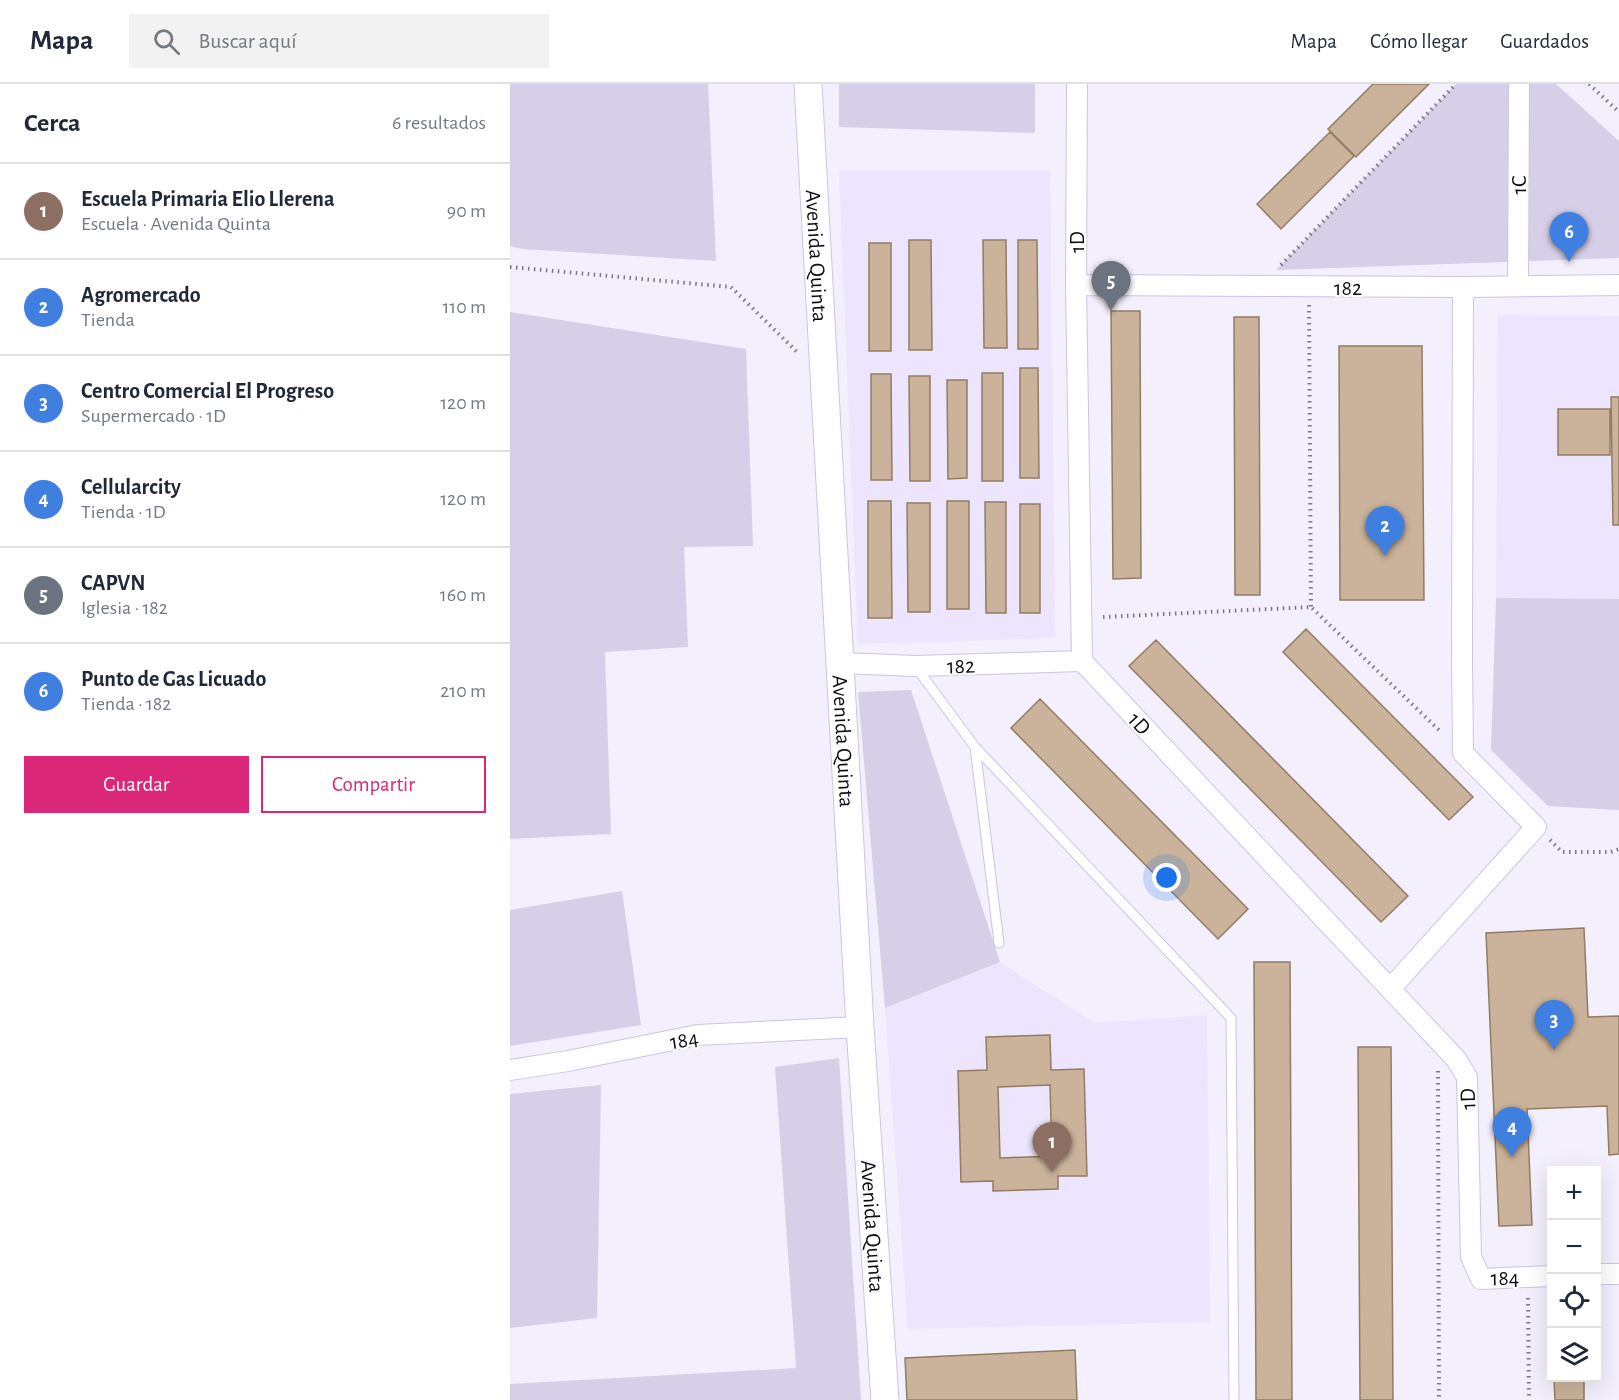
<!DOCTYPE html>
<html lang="es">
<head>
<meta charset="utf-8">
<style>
	body { margin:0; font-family:"Alegreya Sans",sans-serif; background:#f2f2f3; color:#1f2937 }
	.controls { position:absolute; right:18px; bottom:18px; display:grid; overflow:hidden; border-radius:0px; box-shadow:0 6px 24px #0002 }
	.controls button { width:54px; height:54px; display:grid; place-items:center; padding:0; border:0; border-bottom:2px solid #e0e1e3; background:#fff; color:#1f2937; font:30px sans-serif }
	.you { position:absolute; left:657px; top:794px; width:21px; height:21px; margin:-15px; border:4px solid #fff; border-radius:50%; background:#1a73e8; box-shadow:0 0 0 9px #1a73e833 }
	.badge { display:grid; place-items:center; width:39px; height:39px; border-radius:50%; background:#db2777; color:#fff; font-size:20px; font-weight:700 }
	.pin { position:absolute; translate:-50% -50px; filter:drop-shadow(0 2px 3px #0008) }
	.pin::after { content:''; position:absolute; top:32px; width:21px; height:18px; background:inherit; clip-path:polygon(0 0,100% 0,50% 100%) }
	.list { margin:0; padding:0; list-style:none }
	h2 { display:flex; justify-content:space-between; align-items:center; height:78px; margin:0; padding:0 24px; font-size:26px }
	h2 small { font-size:20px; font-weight:400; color:#747a83 }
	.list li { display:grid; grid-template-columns:39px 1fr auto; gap:18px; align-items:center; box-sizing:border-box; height:96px; padding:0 24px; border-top:2px solid #e0e1e3 }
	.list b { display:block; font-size:22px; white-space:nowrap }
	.list p { margin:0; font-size:20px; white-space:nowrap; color:#747a83 }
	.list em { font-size:20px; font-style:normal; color:#747a83 }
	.actions { display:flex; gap:12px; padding:18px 24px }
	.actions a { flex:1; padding:14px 0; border:2px solid #db2777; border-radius:0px; text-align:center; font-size:21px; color:#db2777 }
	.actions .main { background:#db2777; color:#fff }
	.icon { flex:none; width:33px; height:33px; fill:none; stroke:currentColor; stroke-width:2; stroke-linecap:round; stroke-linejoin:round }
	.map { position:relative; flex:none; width:1109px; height:1316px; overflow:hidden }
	header { display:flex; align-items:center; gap:36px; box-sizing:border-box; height:84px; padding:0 30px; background:#fff; border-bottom:2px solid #e0e1e3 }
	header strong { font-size:28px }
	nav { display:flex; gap:33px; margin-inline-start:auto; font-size:21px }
	.search { width:420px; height:54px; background:#f2f2f3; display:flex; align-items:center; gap:15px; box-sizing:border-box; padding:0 21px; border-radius:0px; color:#747a83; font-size:22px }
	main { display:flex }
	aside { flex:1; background:#fff }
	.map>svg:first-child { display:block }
</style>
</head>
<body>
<header>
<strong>Mapa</strong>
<div class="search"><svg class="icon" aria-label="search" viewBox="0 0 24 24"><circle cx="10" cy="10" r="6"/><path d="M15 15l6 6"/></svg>Buscar aquí</div>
<nav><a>Mapa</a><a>Cómo llegar</a><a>Guardados</a></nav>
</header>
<main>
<aside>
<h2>Cerca<small>6 resultados</small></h2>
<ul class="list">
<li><span class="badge" style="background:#8d6e63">1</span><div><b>Escuela Primaria Elio Llerena</b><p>Escuela · Avenida Quinta</p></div><em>90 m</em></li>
<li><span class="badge" style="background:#3f7fe0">2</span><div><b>Agromercado</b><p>Tienda</p></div><em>110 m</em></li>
<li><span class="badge" style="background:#3f7fe0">3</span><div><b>Centro Comercial El Progreso</b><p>Supermercado · 1D</p></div><em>120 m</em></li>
<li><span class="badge" style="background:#3f7fe0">4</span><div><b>Cellularcity</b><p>Tienda · 1D</p></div><em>120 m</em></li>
<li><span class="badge" style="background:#6b7280">5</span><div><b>CAPVN</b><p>Iglesia · 182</p></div><em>160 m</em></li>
<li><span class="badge" style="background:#3f7fe0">6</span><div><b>Punto de Gas Licuado</b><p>Tienda · 182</p></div><em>210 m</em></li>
</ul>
<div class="actions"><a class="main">Guardar</a><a>Compartir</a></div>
</aside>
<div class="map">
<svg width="1109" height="1316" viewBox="0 0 1109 1316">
	<rect width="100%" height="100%" fill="#f3effc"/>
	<path fill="#ece5fd" d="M329 87H540L545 554 348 560Z
		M988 231 1109 232V515L986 514Z
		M490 878 584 939 697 931 700 1238 398 1245 375 924Z"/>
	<path fill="#d6cfe8" d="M0 0H198L206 177 12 165 0 162Z
		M329 0H525V49L329 43Z
		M946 0H1046L1109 57V174L766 186Z
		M0 228 236 265 243 462 174 463 178 563 95 568 101 750 0 755Z
		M986 514 1109 515V726L1038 722 981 666Z
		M401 606 490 878 375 924 348 608Z
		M112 807 131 941 0 962V826Z
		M329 974 351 1316H0V1300L286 1284 265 983Z
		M91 1001 87 1234 0 1244V1010Z"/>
	<path fill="#cab39a" stroke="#917c64" stroke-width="1.5" fill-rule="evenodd" d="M863 0H919L846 73 818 45Z
		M820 48 844 72 771 145 747 120Z
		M399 156H421L422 266H399Z
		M473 156H496L497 264H474Z
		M508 156H527L528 265H508Z
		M359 159H381V267H359Z
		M601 227H630L631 494 603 495Z
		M724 233H749L750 511H725Z
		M829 262H912L914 516H830Z
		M510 284H528L529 394H510Z
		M472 289H493V397H472Z
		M361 290H381L382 396H361Z
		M399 292H420V397H400Z
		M437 296H457V394L438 395Z
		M1101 313H1109V441H1103Z
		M1048 325H1100V371H1048Z
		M358 417H381L382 534H358Z
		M437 417H459V525H437Z
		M475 418H496V529H476Z
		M397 419H420V528H398Z
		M510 420H530V529H510Z
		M796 545 963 713 939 736 773 568Z
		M646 556 898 812 871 838 619 582Z
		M530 615 738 825 708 855 501 644Z
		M1074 844 1078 933 1109 932V1070L1099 1071 1097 1022 1017 1025 1022 1141 989 1142 976 849Z
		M744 878H780L782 1316H746Z
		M540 951 541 986 574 985 577 1092H548V1105L483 1107V1097L451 1098 448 987 477 986 476 953ZM540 1001 542 1072 490 1074 488 1003Z
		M848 963H881L883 1316H850Z
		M565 1266 567 1316H397L395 1274Z
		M1044 1294H1074V1316H1045Z"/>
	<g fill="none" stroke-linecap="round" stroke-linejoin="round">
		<g stroke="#cdc4e3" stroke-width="11">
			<path id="service" d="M405 582 465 663 721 934 724 1316
				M465 663 489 859"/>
		</g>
		<g stroke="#cdc4e3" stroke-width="22">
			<path id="minor" d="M567 0 566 201 572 577 946 975 957 993 961 1173 971 1195 1042 1192
				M566 201 953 203 1109 201
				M1008 202 1009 0
				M331 579 405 582 572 577
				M880 905 1026 743 953 669 952 572 953 203
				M0 986 58 977 188 951 350 943
				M1086 1190H1109"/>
		</g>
		<g stroke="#cdc4e3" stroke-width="29">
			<g id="secondary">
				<path id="s1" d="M298 0 350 943 375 1316"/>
			</g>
		</g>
		<path stroke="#7a7682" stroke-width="4" stroke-dasharray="1.5 4.5" stroke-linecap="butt" d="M1079 0 1109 28
			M771 181 946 0
			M0 183 221 203 287 268
			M799 221 801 523
			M593 533 801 523 931 648
			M1040 756 1052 768H1101L1109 765
			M928 987 929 1316
			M1018 1214 1019 1316"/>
		<use href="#service" stroke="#fff" stroke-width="9"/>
		<use href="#minor" stroke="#fff" stroke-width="20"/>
		<use href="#secondary" stroke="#fff" stroke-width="27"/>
	</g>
	<g text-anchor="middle" stroke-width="4.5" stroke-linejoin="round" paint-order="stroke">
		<g font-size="22" fill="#100c17" stroke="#fff">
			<text transform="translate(1008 101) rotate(-90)" y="8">1C</text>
			<text transform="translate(566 158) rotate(-90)" y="8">1D</text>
			<text dy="8" stroke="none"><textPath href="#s1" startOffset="172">Avenida Quinta</textPath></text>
			<text x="838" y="211">182</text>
			<text transform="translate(451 581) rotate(-2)" y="8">182</text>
			<text transform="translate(630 639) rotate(47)" y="8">1D</text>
			<text dy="8" stroke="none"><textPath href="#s1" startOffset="658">Avenida Quinta</textPath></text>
			<text transform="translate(174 955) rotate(-9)" y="8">184</text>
			<text transform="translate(957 1015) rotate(-92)" y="8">1D</text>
			<text dy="8" stroke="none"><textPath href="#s1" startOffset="1144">Avenida Quinta</textPath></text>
			<text transform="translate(995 1193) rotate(-1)" y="8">184</text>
		</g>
	</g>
</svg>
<div class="controls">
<button>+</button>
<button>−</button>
<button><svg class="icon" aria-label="locate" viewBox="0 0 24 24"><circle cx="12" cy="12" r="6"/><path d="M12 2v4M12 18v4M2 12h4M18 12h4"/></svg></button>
<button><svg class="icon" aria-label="layers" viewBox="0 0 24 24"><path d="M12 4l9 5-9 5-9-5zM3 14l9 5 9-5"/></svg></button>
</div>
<div class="you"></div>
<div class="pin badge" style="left:542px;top:1088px;background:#8d6e63">1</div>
<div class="pin badge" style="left:875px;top:472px;background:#3f7fe0">2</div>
<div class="pin badge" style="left:1044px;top:966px;background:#3f7fe0">3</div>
<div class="pin badge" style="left:1002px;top:1073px;background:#3f7fe0">4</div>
<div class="pin badge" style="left:601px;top:227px;background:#6b7280">5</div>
<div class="pin badge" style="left:1059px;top:178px;background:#3f7fe0">6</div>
</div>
</main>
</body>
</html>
